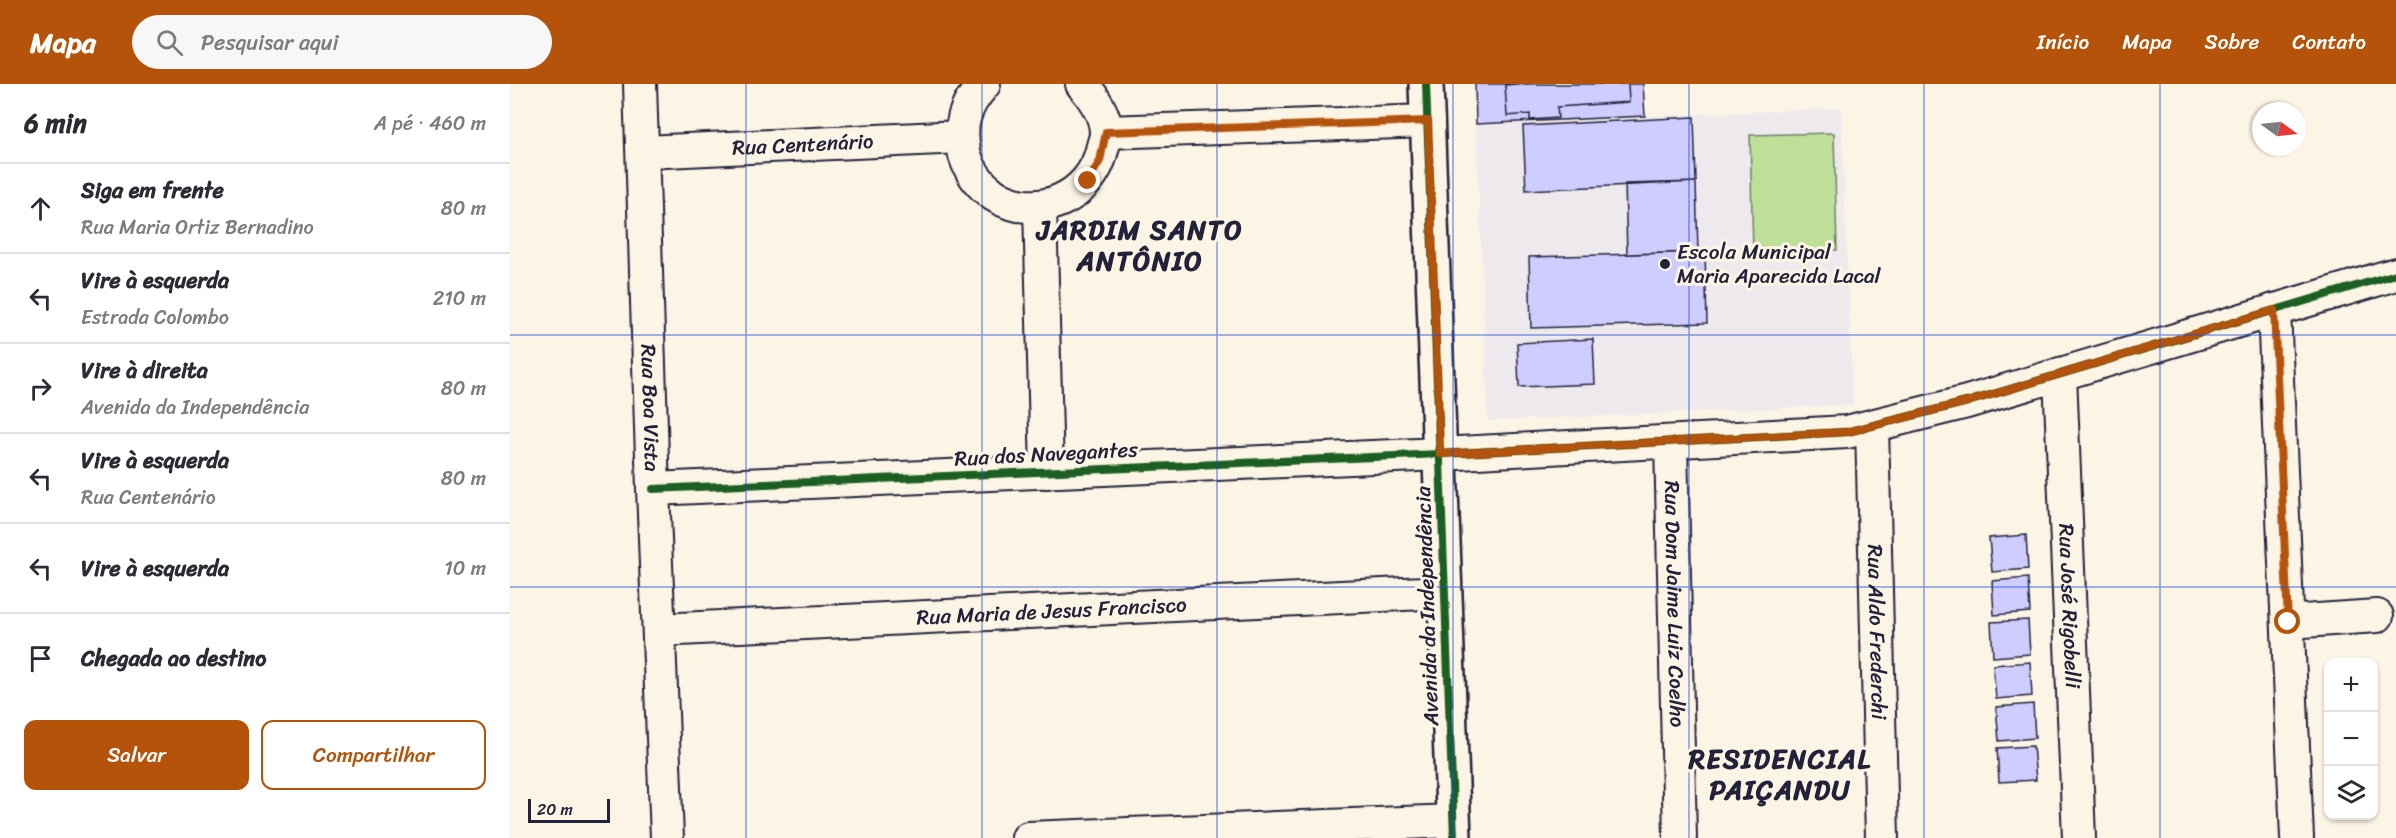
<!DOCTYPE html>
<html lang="pt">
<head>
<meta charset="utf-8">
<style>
	body { margin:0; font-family:Sriracha,sans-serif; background:#f7f7f7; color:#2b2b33 }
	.controls { position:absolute; right:18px; bottom:18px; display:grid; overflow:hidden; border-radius:12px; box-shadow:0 2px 4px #0004 }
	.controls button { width:54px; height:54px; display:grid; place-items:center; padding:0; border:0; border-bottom:2px solid #e1e1e2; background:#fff; color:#2b2b33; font:30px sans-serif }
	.compass { position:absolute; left:1742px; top:18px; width:54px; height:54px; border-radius:50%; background:#fff; box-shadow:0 2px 4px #0004; rotate:105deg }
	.scale { position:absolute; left:18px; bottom:15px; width:82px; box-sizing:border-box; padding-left:6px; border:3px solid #22223b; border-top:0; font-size:16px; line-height:21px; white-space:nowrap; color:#22223b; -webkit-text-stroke:4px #fcf5e5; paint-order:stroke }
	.stop { position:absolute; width:18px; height:18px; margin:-14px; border:4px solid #b45309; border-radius:50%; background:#fff }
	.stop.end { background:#b45309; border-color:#fff; box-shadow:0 2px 6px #0008 }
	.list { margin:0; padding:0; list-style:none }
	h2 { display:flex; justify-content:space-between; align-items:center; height:78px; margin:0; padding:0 24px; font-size:26px }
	h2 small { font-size:20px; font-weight:400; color:#7c7c81 }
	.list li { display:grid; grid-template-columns:39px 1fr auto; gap:18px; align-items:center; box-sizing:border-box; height:90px; padding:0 24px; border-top:2px solid #e1e1e2 }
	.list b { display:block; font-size:22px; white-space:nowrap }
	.list p { margin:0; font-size:20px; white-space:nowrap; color:#7c7c81 }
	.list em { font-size:20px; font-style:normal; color:#7c7c81 }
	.actions { display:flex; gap:12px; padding:18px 24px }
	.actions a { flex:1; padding:14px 0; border:2px solid #b45309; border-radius:12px; text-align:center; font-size:21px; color:#b45309 }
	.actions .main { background:#b45309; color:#fff }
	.icon { flex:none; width:33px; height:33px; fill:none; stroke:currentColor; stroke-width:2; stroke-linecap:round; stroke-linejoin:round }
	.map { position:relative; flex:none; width:1886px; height:754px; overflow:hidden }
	header { display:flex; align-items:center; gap:36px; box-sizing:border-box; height:84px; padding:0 30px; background:#b45309; color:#fff }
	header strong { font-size:28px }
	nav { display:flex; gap:33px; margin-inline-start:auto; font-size:21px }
	.search { width:420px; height:54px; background:#f7f7f7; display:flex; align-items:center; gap:15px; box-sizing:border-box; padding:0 21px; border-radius:33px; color:#7c7c81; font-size:22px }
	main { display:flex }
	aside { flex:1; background:#fff }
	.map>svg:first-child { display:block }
</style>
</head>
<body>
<header>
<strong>Mapa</strong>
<div class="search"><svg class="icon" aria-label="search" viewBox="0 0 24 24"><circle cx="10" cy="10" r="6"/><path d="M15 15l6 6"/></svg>Pesquisar aqui</div>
<nav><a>Início</a><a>Mapa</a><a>Sobre</a><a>Contato</a></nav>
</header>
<main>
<aside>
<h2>6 min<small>A pé · 460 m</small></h2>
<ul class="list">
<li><svg class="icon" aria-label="ahead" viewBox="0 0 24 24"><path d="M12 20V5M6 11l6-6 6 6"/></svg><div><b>Siga em frente</b><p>Rua Maria Ortiz Bernadino</p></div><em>80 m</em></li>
<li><svg class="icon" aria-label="left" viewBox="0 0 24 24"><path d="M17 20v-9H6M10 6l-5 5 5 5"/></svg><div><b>Vire à esquerda</b><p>Estrada Colombo</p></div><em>210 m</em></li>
<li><svg class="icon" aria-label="right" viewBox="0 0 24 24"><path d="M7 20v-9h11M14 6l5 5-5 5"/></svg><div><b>Vire à direita</b><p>Avenida da Independência</p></div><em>80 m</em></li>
<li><svg class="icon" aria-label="left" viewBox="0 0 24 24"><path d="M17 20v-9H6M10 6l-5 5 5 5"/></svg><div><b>Vire à esquerda</b><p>Rua Centenário</p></div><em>80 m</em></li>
<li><svg class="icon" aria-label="left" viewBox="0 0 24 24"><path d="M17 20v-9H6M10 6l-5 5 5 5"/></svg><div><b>Vire à esquerda</b></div><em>10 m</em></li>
<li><svg class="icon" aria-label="arrive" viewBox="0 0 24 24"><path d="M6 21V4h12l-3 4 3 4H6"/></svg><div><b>Chegada ao destino</b></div></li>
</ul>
<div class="actions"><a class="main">Salvar</a><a>Compartilhar</a></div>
</aside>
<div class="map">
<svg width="1886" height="754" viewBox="0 0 1886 754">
	<rect width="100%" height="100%" fill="#fcf5e5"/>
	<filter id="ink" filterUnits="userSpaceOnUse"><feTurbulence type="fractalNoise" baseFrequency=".0167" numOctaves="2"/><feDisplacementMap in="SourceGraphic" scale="12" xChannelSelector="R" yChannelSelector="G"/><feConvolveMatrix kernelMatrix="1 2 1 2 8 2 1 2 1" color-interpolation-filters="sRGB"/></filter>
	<g filter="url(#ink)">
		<path fill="#eee9ed" d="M1331 24 1343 321 978 337 966 40Z"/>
		<path fill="#bddf98" stroke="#70806a" stroke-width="1.5" d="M1324 49 1327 166 1243 169 1240 51Z"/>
		<path fill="#cfccff" stroke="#22223b" stroke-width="1.5" d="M965 0H1133L1135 32 966 40Z
			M1007 0H1118L1119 18 1047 23 1048 34 1020 36V30L997 32 995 1Z
			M1184 33 1186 98 1016 106 1013 42Z
			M1186 98 1188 168 1117 170 1115 100Z
			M1195 168 1197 239 1021 244 1019 173Z
			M1083 255 1085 300 1009 303 1007 259Z
			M1516 451 1518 485 1482 488 1479 454Z
			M1518 494 1520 528 1484 531 1482 497Z
			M1518 536 1520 570 1483 573 1481 538Z
			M1520 578 1522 612 1486 615 1483 581Z
			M1523 620 1525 654 1489 657 1486 623Z
			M1523 662 1526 696 1489 698 1487 664Z"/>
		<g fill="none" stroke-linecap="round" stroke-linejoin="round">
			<g stroke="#22223b" stroke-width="36">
				<g id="street">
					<path id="s1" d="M130 0 143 405 157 754"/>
					<path d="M474 0C454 23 448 41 455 71 460 88 470 101 484 111 526 138 581 114 592 66 593 61 596 54 596 49 596 31 583 12 572 0"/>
					<path d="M596 48 918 37"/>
					<path id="s2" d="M134 68 451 53"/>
					<path d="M530 123 537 388"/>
					<path d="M1764 226 1787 754"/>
					<path id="s3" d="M1550 290 1569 754"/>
					<path id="s4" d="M1362 342 1372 754"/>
					<path id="s5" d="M1161 358 1170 754"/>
					<path d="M143 405 930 370 1337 348 1457 318 1886 190"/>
					<path d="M1778 538 1867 532"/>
					<path id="s6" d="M149 546 935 508"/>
					<path d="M518 754 943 737"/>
				</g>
			</g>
			<g stroke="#22223b" stroke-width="38">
				<path id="secondary" d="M916 0 944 754"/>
			</g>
			<use href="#street" stroke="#fcf5e5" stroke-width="32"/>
			<use href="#secondary" stroke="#fcf5e5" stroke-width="33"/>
			<g stroke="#fcf5e5" stroke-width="11">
				<path id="cycleway" d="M916 0 944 754
					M143 405 930 370 1337 348 1457 318 1886 190"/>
			</g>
			<use href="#cycleway" stroke="#1b5e20" stroke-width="8"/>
		</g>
	</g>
	<g fill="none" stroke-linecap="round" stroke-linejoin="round" filter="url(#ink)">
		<path stroke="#b45309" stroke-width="8" d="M578 97 590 77 596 48 918 37 930 370 1337 348 1457 318 1764 226 1778 538"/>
	</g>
	<path fill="none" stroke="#1d4ed8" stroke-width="1.5" stroke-opacity="0.55" d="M236 0V754M472 0V754M707 0V754M943 0V754M1179 0V754M1414 0V754M1650 0V754M0 251H1886M0 503H1886"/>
	<circle fill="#22223b" stroke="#fcf5e5" stroke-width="2" cx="1155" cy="180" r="6"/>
	<g text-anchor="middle" stroke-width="6" stroke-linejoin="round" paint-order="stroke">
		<g font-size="21" fill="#22223b" stroke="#fcf5e5">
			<text dy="7" stroke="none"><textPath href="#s2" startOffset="159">Rua Centenário</textPath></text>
			<text dy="7" stroke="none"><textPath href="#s1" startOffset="324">Rua Boa Vista</textPath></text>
			<text transform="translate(536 370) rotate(-3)" y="7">Rua dos Navegantes</text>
			<text dy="7" stroke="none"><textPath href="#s5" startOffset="162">Rua Dom Jaime Luiz Coelho</textPath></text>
			<text transform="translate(917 522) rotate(-92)" y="7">Avenida da Independência</text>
			<text dy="7" stroke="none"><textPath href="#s3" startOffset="232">Rua José Rigobelli</textPath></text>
			<text dy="7" stroke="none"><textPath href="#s6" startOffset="393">Rua Maria de Jesus Francisco</textPath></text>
			<text dy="7" stroke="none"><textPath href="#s4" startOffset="206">Rua Aldo Frederchi</textPath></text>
		</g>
		<g font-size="21" fill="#22223b" stroke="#fcf5e5" text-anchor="start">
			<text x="1167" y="175">Escola Municipal<tspan x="1167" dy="24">Maria Aparecida Lacal</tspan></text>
		</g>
		<g font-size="27" font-weight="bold" letter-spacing="1.5" fill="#22223b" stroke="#fcf5e5">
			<text x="630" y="155">JARDIM SANTO<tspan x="630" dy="31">ANTÔNIO</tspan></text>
			<text x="1270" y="684">RESIDENCIAL<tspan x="1270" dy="31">PAIÇANDU</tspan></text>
		</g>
	</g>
</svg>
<div class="controls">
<button>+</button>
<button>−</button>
<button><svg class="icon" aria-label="layers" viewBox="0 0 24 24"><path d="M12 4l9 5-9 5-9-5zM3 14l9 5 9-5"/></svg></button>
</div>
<svg class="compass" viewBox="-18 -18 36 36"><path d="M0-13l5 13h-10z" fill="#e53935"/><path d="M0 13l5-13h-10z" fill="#7c7c81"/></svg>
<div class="scale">20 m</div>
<div class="stop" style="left:1778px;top:538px"></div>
<div class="stop end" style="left:578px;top:97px"></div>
</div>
</main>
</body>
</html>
